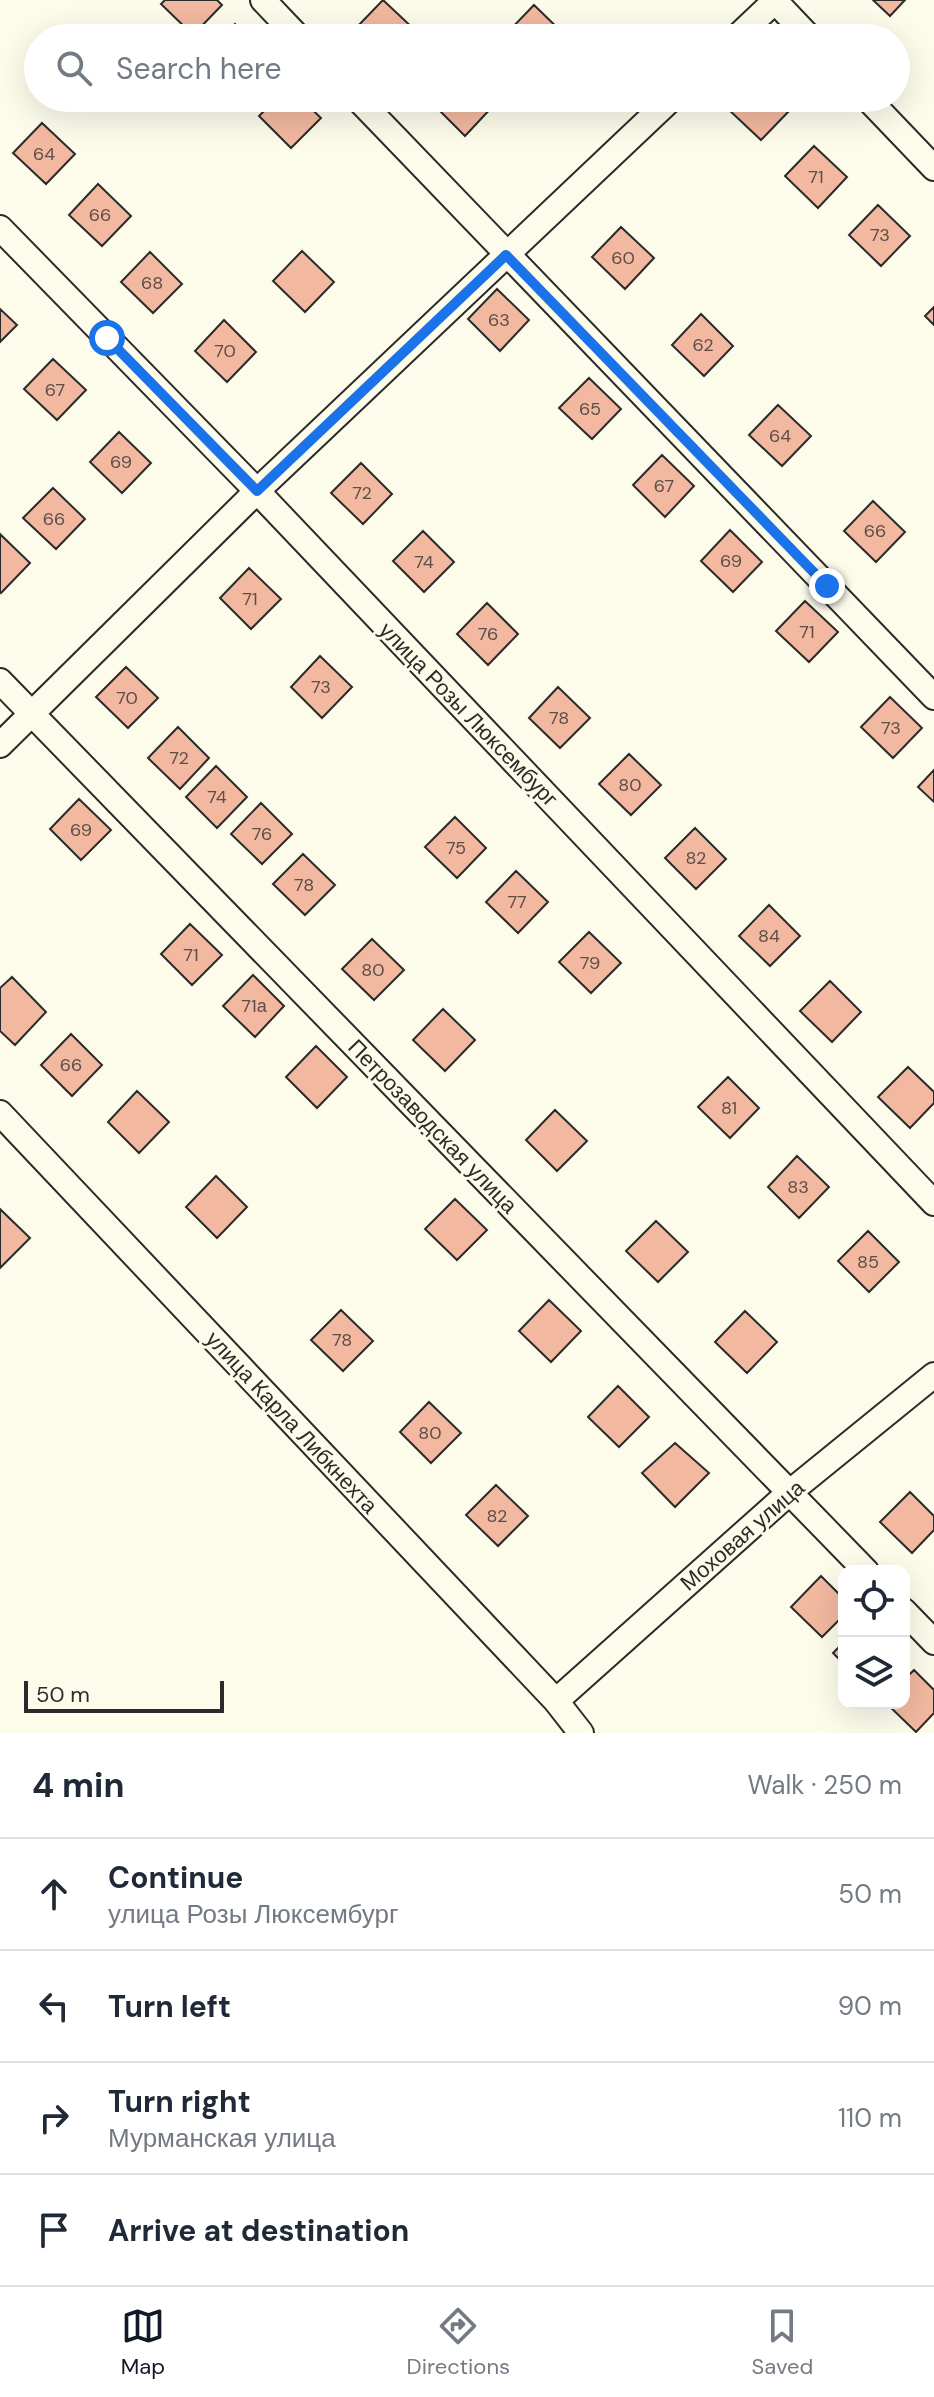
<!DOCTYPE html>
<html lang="en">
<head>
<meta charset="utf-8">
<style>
	body { margin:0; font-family:"DM Sans",sans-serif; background:#f6f6f7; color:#1f2937 }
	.controls { position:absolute; right:24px; bottom:24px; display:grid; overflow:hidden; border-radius:16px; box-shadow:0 8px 32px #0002 }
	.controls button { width:72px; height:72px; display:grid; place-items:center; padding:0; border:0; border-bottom:2px solid #e0e1e3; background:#fff; color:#1f2937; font:40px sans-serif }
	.scale { position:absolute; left:24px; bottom:20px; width:200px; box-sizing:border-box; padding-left:8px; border:4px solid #2b2b2b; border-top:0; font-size:22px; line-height:28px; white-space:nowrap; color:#2b2b2b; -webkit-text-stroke:6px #fdfbea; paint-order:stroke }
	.stop { position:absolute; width:24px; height:24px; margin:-18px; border:6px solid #1a73e8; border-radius:50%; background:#fff }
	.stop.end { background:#1a73e8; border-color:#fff; box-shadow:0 2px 8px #0008 }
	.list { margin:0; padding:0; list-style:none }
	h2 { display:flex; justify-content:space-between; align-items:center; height:104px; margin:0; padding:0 32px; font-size:34px }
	h2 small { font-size:26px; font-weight:400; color:#747a83 }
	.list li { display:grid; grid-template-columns:52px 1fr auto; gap:24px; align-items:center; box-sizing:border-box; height:112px; padding:0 32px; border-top:2px solid #e0e1e3 }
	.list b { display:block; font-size:30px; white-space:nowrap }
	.list p { margin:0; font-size:26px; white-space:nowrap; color:#747a83 }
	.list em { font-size:26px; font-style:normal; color:#747a83 }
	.icon { flex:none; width:44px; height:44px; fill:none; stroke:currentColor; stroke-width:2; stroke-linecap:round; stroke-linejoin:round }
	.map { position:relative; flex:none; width:934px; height:1733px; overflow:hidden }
	.search { position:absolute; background:#fff; box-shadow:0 8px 32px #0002; left:24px; right:24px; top:24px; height:88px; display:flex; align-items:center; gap:20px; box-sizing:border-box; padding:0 28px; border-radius:44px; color:#747a83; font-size:30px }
	.sheet { height:552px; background:#fff }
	nav { display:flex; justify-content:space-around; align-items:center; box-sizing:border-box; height:112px; border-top:2px solid #e0e1e3; background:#fff; font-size:22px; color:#747a83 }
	nav a { display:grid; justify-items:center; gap:4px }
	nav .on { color:#111827 }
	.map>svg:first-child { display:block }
</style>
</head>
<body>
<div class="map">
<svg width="934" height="1733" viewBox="0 0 934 1733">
	<rect width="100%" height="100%" fill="#fdfbea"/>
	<path fill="#f2b8a0" stroke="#2b2b2b" stroke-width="2" d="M165 0H217L222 5 193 35 161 4Z
		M383 0 416 31 409 38H362L354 30Z
		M873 0H905L890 16Z
		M534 5 566 36 564 38 505 35Z
		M235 24 250 38H222Z
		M277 98H300L321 118 291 148 259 116Z
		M439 98H486L494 105 465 136 433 104Z
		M739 98H777L790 110 761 140 728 109Z
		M42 123 75 154 46 184 13 153Z
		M814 146 847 177 818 208 785 176Z
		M98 184 131 216 102 246 69 215Z
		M878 205 910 236 881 266 849 235Z
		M621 227 654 258 625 289 592 257Z
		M302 251 334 282 305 312 273 281Z
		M150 252 182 284 153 313 121 282Z
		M497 289 529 320 500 351 468 319Z
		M934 307V325L925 316Z
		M0 309 17 325 0 342Z
		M701 314 733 346 704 376 672 345Z
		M224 320 256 352 227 382 195 351Z
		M53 359 86 390 57 420 24 389Z
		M589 378 621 409 592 439 559 408Z
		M778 405 811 436 782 466 749 435Z
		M119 432 151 463 122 493 90 462Z
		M662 455 694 486 665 517 633 485Z
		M361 463 392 494 363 524 331 493Z
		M53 488 85 519 56 549 23 518Z
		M873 501 905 532 876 562 844 531Z
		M730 530 762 562 733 592 701 561Z
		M423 531 454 562 424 592 393 561Z
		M0 534 30 563 1 593 0 592Z
		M249 568 281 599 251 629 220 598Z
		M805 601 838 632 809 662 776 631Z
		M487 603 518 634 488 665 457 634Z
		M320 656 352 687 322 718 291 687Z
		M126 667 158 698 128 728 96 697Z
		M558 687 590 718 560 748 529 718Z
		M890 697 922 728 893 758 861 727Z
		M178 727 209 758 180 789 148 758Z
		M629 754 661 785 631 815 599 784Z
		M216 766 247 797 217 828 186 797Z
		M934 770V802L918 787Z
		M79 799 111 830 81 860 50 829Z
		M261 803 292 834 262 864 231 834Z
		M455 817 486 848 457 878 425 847Z
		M695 828 726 859 696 889 665 858Z
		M303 854 335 885 305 915 273 884Z
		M516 871 548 902 518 933 486 902Z
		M769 905 800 936 770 966 739 936Z
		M190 924 222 955 192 985 161 954Z
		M589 932 621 963 591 993 559 962Z
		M372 939 404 970 374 1000 342 969Z
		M253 975 284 1006 255 1037 223 1006Z
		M12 977 46 1012 15 1045 0 1031V988Z
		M830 981 861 1012 832 1042 800 1011Z
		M443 1009 475 1040 445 1071 413 1040Z
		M71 1034 102 1065 72 1096 41 1065Z
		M316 1046 347 1077 317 1108 286 1077Z
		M908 1067 934 1092V1103L910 1128 878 1097Z
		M728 1077 759 1108 730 1138 698 1107Z
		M137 1091 169 1122 139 1153 108 1122Z
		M555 1110 587 1141 557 1171 526 1140Z
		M797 1156 829 1187 799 1218 768 1187Z
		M216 1176 247 1207 217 1238 186 1207Z
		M455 1199 487 1230 457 1260 425 1229Z
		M0 1209 30 1238 0 1268Z
		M656 1221 688 1252 658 1282 626 1251Z
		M868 1231 899 1262 869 1292 838 1261Z
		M549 1300 581 1331 551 1362 519 1331Z
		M341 1310 373 1341 343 1371 311 1340Z
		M745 1311 777 1342 747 1373 715 1342Z
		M618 1386 649 1417 619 1447 588 1417Z
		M429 1402 461 1433 431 1463 400 1432Z
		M675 1443 709 1473 675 1507 642 1473Z
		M496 1485 528 1516 498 1546 466 1515Z
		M910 1492 934 1516V1530L912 1553 880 1522Z
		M821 1576 844 1599V1615L822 1637 791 1607Z
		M844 1642V1664L833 1653Z
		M914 1670 934 1690V1713L916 1732 886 1703H904V1680Z"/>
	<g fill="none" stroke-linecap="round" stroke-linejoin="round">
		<g stroke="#2b2b2b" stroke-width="28">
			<path id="street" d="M263 0 299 38
				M774 0 810 38
				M736 38 776 0
				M357 98 934 697
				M867 98 934 168
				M0 228 257 491 934 1203
				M0 681 866 1571
				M0 745 257 491 672 98
				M0 1113 556 1701 581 1733
				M904 1611 934 1642
				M556 1701 790 1492 934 1375"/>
		</g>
		<use href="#street" stroke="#fdfbea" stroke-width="24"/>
	</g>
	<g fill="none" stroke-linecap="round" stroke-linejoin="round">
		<path stroke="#1a73e8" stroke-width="10" d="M107 338 257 491 506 255 827 586"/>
	</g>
	<g text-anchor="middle" stroke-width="6" stroke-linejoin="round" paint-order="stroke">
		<g font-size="18" fill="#5d4e48">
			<text x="44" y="160">64</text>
			<text x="816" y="183">71</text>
			<text x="100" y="221">66</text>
			<text x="880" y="241">73</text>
			<text x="623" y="264">60</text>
			<text x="152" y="289">68</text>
			<text x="499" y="326">63</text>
			<text x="703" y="351">62</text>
			<text x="225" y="357">70</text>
			<text x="55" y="396">67</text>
			<text x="590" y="415">65</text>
			<text x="780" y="442">64</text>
			<text x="121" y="468">69</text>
			<text x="664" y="492">67</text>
			<text x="362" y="499">72</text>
			<text x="54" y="525">66</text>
			<text x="875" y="537">66</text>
			<text x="731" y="567">69</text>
			<text x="424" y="568">74</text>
			<text x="250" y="605">71</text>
			<text x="807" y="638">71</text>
			<text x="488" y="640">76</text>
			<text x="321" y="693">73</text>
			<text x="127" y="704">70</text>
			<text x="559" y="724">78</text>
			<text x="891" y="734">73</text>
			<text x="179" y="764">72</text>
			<text x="630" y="791">80</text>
			<text x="217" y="803">74</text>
			<text x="81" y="836">69</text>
			<text x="262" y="840">76</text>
			<text x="456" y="854">75</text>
			<text x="696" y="864">82</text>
			<text x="304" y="891">78</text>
			<text x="517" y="908">77</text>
			<text x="769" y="942">84</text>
			<text x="191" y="961">71</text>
			<text x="590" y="969">79</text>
			<text x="373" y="976">80</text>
			<text x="254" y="1012">71а</text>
			<text x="71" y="1071">66</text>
			<text x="729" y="1114">81</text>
			<text x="798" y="1193">83</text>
			<text x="868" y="1268">85</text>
			<text x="342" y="1346">78</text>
			<text x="430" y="1439">80</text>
			<text x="497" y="1522">82</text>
		</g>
		<g font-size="22" fill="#2b2b2b" stroke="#fdfbea">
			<text transform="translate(469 714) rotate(46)" y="8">улица Розы Люксембург</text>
			<text transform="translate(433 1126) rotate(46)" y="8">Петрозаводская улица</text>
			<text transform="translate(292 1422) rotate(47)" y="8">улица Карла Либкнехта</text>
			<text transform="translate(742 1535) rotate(-41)" y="8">Моховая улица</text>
		</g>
	</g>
</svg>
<div class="controls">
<button><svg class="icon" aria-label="locate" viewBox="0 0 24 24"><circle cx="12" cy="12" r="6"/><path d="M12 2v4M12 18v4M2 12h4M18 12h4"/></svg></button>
<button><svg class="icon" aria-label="layers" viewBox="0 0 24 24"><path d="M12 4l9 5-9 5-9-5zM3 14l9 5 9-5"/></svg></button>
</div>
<div class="scale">50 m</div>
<div class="stop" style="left:107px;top:338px"></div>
<div class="stop end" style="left:827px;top:586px"></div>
<div class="search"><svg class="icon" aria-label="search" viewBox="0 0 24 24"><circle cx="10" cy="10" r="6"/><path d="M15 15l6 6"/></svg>Search here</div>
</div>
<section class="sheet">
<h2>4 min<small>Walk · 250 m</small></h2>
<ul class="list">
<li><svg class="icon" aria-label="ahead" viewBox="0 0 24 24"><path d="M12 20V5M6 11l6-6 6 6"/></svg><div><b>Continue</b><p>улица Розы Люксембург</p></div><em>50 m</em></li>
<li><svg class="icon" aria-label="left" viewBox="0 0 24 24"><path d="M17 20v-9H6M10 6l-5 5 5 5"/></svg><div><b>Turn left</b></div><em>90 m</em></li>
<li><svg class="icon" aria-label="right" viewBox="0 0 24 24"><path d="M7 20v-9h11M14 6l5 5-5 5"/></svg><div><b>Turn right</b><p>Мурманская улица</p></div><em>110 m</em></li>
<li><svg class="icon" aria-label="arrive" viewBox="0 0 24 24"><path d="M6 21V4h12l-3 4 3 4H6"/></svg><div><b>Arrive at destination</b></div></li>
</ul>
</section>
<nav>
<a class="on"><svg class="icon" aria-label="map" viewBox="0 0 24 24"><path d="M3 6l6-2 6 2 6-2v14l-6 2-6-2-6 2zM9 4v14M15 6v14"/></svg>Map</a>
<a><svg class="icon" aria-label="directions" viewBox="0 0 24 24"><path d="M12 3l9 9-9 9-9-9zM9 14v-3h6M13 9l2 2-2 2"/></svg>Directions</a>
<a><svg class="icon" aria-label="saved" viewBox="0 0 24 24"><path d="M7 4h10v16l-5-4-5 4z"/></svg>Saved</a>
</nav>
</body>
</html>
